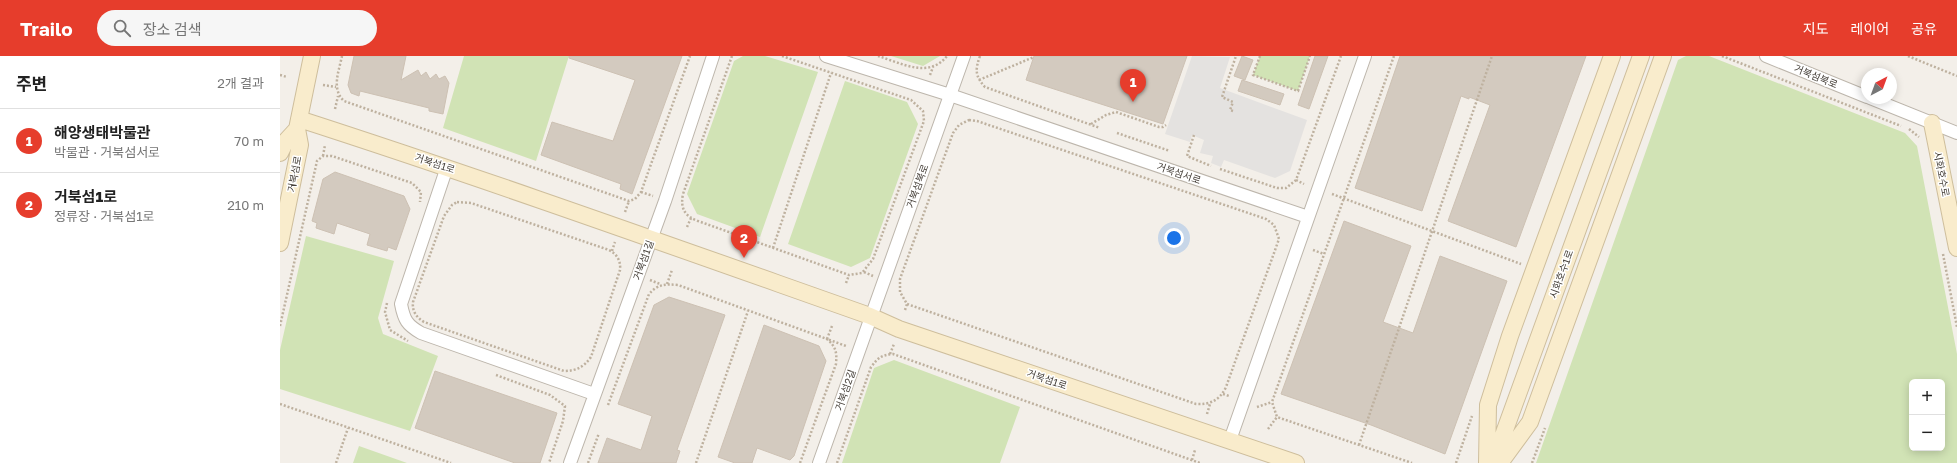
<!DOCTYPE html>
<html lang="ko">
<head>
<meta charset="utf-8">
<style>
	body { margin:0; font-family:"Golos Text","Noto Sans KR",sans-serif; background:#f6f6f6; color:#222 }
	.controls { position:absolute; right:12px; bottom:12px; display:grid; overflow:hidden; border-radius:6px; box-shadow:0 2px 10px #0003 }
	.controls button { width:36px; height:36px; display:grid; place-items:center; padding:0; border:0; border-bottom:1px solid #e0e0e0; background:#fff; color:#222; font:20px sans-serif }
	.compass { position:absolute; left:1581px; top:12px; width:36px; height:36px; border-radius:50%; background:#fff; box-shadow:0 2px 10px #0003; rotate:41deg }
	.you { position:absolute; left:894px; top:182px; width:14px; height:14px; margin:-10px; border:3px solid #fff; border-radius:50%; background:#1a73e8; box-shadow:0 0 0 6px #1a73e833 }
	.badge { display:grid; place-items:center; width:26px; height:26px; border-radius:50%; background:#e63d2c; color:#fff; font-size:13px; font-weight:700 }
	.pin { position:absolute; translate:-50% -33px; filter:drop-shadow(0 1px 2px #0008) }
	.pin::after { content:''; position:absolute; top:21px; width:14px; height:12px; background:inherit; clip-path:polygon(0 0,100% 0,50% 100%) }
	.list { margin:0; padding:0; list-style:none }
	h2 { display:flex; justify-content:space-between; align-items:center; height:52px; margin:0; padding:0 16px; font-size:17px }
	h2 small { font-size:13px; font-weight:400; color:#767676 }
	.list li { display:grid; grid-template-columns:26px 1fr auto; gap:12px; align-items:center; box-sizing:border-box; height:64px; padding:0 16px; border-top:1px solid #e0e0e0 }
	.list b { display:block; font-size:15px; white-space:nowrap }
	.list p { margin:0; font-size:13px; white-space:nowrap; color:#767676 }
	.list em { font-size:13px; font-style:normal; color:#767676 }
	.icon { flex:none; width:22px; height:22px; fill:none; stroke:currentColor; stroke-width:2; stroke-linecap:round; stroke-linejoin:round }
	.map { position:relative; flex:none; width:1677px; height:407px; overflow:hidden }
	header { display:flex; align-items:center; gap:24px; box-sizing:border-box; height:56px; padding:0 20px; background:#e63d2c; color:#fff }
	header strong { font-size:19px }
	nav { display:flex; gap:22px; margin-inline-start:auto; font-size:14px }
	.search { width:280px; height:36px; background:#f6f6f6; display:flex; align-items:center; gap:10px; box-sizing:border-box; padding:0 14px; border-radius:22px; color:#767676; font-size:15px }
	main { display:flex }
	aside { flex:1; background:#fff }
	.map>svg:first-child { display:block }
</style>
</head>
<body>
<header>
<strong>Trailo</strong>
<div class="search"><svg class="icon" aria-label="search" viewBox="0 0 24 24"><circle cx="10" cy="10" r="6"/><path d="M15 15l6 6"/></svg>장소 검색</div>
<nav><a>지도</a><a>레이어</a><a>공유</a></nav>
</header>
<main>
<aside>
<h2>주변<small>2개 결과</small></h2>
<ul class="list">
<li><span class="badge">1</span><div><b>해양생태박물관</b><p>박물관 · 거북섬서로</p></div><em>70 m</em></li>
<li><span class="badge">2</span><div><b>거북섬1로</b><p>정류장 · 거북섬1로</p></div><em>210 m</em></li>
</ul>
</aside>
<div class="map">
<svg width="1677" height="407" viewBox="0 0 1677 407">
	<rect width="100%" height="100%" fill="#f3efe9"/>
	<path fill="#d1e3b5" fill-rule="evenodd" d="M184 0H289L256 105 163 72Z
		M463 0H485L538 16 480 181 417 158 407 138 454 5Z
		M611 0H660L643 10Z
		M980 0H1030L1018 35 973 19Z
		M1406 0H1429L1625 77 1637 90 1677 298V407H1256L1398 4ZM1632 326H1662V392H1632Z
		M565 25 627 46 638 68 590 202 571 211 508 188Z
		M26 180 114 205 98 262 103 278 158 300 130 375 0 333V294Z
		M614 304 740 351 720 407H562L594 312Z
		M79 390 127 407H73Z"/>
	<path fill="#e4e2e0" d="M912 0 950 1 940 32 1027 64 1010 115 995 122 944 104 941 111 931 107 933 100 920 97 924 84 912 79 910 86 885 78Z"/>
	<path fill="#d3cabf" stroke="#cdc1b3" d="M74 0H126L121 24 138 14 141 20 146 16 150 23 156 18 159 23 165 20 169 27 163 58 149 55V52L80 35 79 40 71 37 68 29Z
		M289 0H402L352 138 340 133 341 128 261 99 272 66 333 85 355 24 289 2Z
		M754 0H907L883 68 746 24Z
		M962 0 973 4 965 24 954 20Z
		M1035 0H1048L1029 53 1018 49Z
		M1120 0H1306L1236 191 1168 165 1210 49 1189 41V43L1181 40 1142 155 1075 132Z
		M962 24 1004 38 1000 49 958 35Z
		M55 116 124 140 130 153 116 194 108 191 107 195 87 189 90 178 57 167 54 178 36 172 37 167 32 165 43 123Z
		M1064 165 1131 190 1103 266 1133 277 1160 200 1227 225 1165 398 1091 369 1001 338Z
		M389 241 445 259 397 394 400 395 396 407H318L327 382 361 394 372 360 338 348 374 249Z
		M484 269 539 290 546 305 514 400 510 404 477 392 472 407H455L438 401Z
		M155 315 277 357 260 407H235L135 372Z"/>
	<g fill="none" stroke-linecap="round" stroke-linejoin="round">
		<g stroke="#bdb6ac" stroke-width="14">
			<path id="street" d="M546 0 670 39 1028 161
				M1486 0 1587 41
				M1590 42 1677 77
				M167 111 121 248C124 264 127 269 141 277L314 338
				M950 384 1085 0
				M290 407 385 145 433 0
				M539 407 684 0"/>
		</g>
		<g stroke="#cebe9c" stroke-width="18">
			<path id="secondary" d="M19 63C211 125 400 193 590 260L619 273 1016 407
				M1652 67 1677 192
				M0 97 6 85 17 73
				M0 187 20 89 17 73 32 0
				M1207 407 1208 349 1230 280 1332 0
				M1213 407 1361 0
				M1220 407 1250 366 1383 0"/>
		</g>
		<path stroke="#beb19f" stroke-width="2.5" stroke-dasharray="2 2" stroke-linecap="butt" d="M62 0C59 15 51 33 64 45L349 145 355 143 361 136 410 0
			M452 0 403 138C400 153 405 160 418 165L569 219 582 217 593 203 644 65 643 55 631 44 502 0
			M598 0C621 7 649 23 667 0
			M700 0C695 14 695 20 705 31L820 72
			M980 0 973 19 1018 35 1030 0
			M1114 0 992 346 997 361 1132 407
			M1442 0 1621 70
			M1628 0 1677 20
			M0 19 7 21
			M650 19 653 11
			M699 24 754 1
			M43 29 56 31
			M55 53 58 40
			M953 55 950 54 953 46 942 41 956 0
			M689 64 697 65 986 163 994 169 999 183 946 331C940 344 930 349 916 348L627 248 620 236V223L673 77 679 69Z
			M811 68 826 59 836 56 879 71H883L886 69
			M1629 73 1639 81
			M837 77 890 95
			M914 79 907 100 931 110
			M43 100 45 89
			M940 113 997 132H1006L1016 124 1061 0
			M1016 124 1024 128
			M361 136 373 140
			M1052 138 1241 208
			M177 146 191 147 329 194C337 198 341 205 340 214L311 301C304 311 296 315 284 315L144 266C136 261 132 255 133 246L164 160 172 149Z
			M345 156 349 145
			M407 171 411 162
			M493 192 551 17
			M1033 194 1044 198
			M332 195 335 186
			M1663 198 1677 271
			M584 216 593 220
			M370 224 380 228
			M566 227 569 219
			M387 228 392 214
			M107 247 105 256 110 274 128 285
			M625 254 627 248
			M0 270 37 105 43 100H52L132 127 141 136 140 146
			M552 270 547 283 566 290
			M610 298 614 288
			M216 319 270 339 285 350 283 365 269 407
			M943 338 949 340
			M0 348 171 407
			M328 349 369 238C378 228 385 228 398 229L547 283C556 291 557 296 556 308L520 407
			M977 351 992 346
			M927 358 930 348
			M988 373 997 361
			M1079 389 1212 0
			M912 404 915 394
			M56 407 68 372
			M308 407 319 377
			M416 407 468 255
			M557 407 591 311C598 302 601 299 613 298L920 407
			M1176 407 1192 360
			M1252 407 1265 372"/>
		<use href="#street" stroke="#fff" stroke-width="12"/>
		<use href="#secondary" stroke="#f9eccc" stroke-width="16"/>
	</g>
	<g text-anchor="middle" stroke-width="3" stroke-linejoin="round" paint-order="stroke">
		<g font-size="10" fill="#453f38" stroke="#fff">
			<text transform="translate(1536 20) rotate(22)" y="4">거북섬북로</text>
			<text transform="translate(155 107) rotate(18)" y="4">거북섬1로</text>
			<text transform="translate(899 117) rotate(19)" y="4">거북섬서로</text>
			<text transform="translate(14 118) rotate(-79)" y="4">거북섬로</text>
			<text transform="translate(1662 118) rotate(79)" y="4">시화호수로</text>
			<text transform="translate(637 130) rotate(-70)" y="4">거북섬북로</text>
			<text transform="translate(363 204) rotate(-70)" y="4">거북섬1길</text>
			<text transform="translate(1281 218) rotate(-70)" y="4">시화호수1로</text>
			<text transform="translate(767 323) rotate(19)" y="4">거북섬1로</text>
			<text transform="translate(565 334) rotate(-71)" y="4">거북섬2길</text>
		</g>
	</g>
</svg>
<div class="controls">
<button>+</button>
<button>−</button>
</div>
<svg class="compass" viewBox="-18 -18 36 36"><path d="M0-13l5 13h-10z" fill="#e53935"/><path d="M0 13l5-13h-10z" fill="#767676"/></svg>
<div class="you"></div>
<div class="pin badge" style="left:853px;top:46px">1</div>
<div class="pin badge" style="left:464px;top:202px">2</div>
</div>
</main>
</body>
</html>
